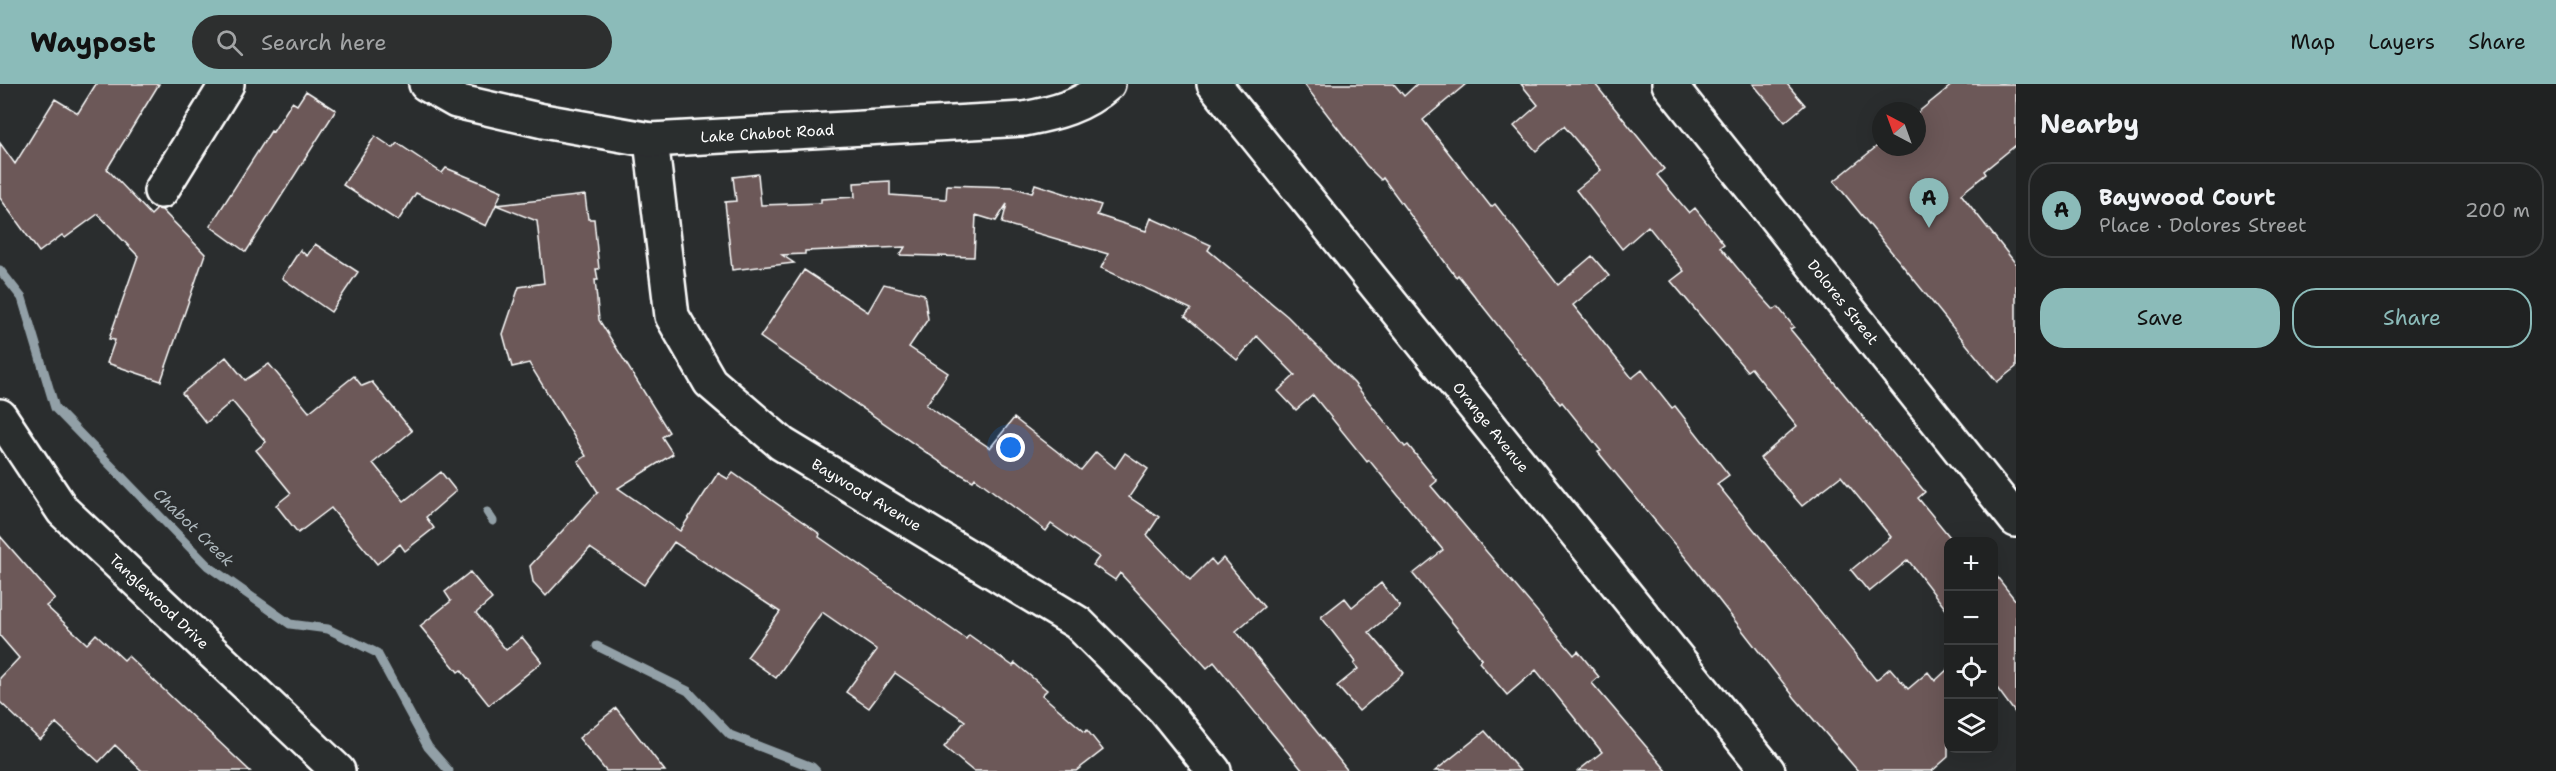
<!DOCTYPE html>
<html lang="en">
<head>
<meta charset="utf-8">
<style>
	body { margin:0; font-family:"Shantell Sans",sans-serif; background:#2d2f2f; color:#f1f3f6 }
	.controls { position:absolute; right:18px; bottom:18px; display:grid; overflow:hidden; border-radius:12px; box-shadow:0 6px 24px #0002 }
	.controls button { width:54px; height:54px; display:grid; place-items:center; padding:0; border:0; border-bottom:2px solid #3d3f40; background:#202222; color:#f1f3f6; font:30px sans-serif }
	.compass { position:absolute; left:1872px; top:18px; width:54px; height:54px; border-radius:50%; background:#202222; box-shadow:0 6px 24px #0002; rotate:319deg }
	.you { position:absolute; left:1011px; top:364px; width:21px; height:21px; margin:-15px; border:4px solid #fff; border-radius:50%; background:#1a73e8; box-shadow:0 0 0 9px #1a73e833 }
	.badge { display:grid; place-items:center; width:39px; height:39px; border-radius:50%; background:#8bbbb9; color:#111; font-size:20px; font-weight:700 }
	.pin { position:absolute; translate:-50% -50px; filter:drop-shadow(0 2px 3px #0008) }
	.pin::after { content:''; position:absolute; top:32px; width:21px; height:18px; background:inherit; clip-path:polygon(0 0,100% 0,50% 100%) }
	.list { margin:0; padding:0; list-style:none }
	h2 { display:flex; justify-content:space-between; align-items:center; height:78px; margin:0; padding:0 24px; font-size:26px }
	h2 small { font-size:20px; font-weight:400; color:#a2a4a5 }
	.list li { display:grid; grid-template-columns:39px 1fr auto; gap:18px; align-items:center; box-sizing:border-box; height:96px; margin:0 12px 12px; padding:0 12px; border:2px solid #3d3f40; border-radius:24px }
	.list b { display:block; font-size:22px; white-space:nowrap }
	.list p { margin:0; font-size:20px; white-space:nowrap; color:#a2a4a5 }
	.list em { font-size:20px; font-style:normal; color:#a2a4a5 }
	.actions { display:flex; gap:12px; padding:18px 24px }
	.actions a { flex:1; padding:14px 0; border:2px solid #8bbbb9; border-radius:24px; text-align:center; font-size:21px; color:#8bbbb9 }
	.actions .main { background:#8bbbb9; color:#111 }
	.icon { flex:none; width:33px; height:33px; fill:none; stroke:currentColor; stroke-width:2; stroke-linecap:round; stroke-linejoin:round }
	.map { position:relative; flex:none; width:2016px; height:687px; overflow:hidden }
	header { display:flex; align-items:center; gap:36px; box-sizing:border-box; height:84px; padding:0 30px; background:#8bbbb9; color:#111 }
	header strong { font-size:28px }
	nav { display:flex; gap:33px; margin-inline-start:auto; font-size:21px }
	.search { width:420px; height:54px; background:#2d2f2f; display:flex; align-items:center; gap:15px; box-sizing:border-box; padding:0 21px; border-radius:33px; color:#a2a4a5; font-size:22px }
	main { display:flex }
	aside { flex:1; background:#202222 }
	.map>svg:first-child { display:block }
</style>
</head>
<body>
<header>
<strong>Waypost</strong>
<div class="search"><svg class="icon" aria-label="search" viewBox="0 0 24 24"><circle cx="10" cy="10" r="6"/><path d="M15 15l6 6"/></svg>Search here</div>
<nav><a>Map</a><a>Layers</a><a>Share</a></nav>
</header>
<main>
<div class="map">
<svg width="2016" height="687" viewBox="0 0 2016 687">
	<rect width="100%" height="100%" fill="#2a2d2e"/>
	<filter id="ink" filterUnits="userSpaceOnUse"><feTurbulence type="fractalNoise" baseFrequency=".0167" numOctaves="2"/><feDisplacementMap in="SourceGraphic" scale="12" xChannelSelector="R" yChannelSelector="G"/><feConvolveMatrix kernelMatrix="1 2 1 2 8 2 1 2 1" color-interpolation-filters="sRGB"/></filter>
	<g filter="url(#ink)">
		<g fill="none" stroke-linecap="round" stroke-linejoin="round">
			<path stroke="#92a0a7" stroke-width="9" d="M0 186 22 214 55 324 208 482 290 540 328 545 377 569 428 663 449 687
				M487 428 493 437
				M597 562 688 607 730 651 812 683 816 687"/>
		</g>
		<path fill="#6c5958" stroke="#fff" stroke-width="1.5" d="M96 0H159L107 85 151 131 157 125 162 126 205 170 161 297 107 279 115 256 109 255 138 172 98 130 65 154 62 151 39 168 0 114V59L15 80 55 15 78 29Z
			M1304 0H1394L1404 12 1417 0H1466L1423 36 1491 123 1495 120 1558 201 1592 172 1609 192 1573 221 1632 294 1642 286 1672 324 1675 322 1729 391 1717 400 1876 596 1890 584 1908 605 1928 588 1935 597 1948 585V673L1932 687H1858L1795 614 1690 479 1598 368 1601 367 1562 318 1560 320 1458 191 1456 193 1383 94 1381 96 1366 81Z
			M1521 0H1595L1664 85 1657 91 1689 129 1695 124 1724 160 1720 163 1754 204 1774 226 1778 223 1794 243 1790 245 1925 408 1918 414 1954 458H1948V528L1908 476 1869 508 1851 486 1891 453 1841 392 1802 422 1760 374 1797 342 1751 284 1747 287 1671 197 1684 187 1648 142 1622 165 1576 106 1601 86 1564 42 1536 67 1514 42 1538 21Z
			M1753 0H1787L1805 21 1785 38Z
			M1953 0H2016V61L1984 87 1986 90 1961 110 2016 180V283L1997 298 1834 97 1881 59V63H1917V29Z
			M306 7 336 26 246 168 210 142 271 47 273 48 292 18 297 21Z
			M375 52 393 64 397 59 442 89 446 84 502 107 496 121 585 111 588 135H594L597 166 599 185H596L598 196H595L599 236 669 348 662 353 673 370 618 404 680 447 718 389 728 395 733 389 820 450 819 453 966 555 969 551 1013 582 1015 579 1047 606 1042 611 1085 648 1087 646 1103 666 1076 687H973L944 663 965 637 895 589 869 624 846 608 877 566 822 528 776 594 747 573 780 528 674 458 644 501 590 464 546 512 533 498 530 482 598 408 578 377 586 372 529 279 512 283 503 250 519 203 544 199 537 137 496 121 486 142 416 109 398 137 343 101Z
			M758 90 761 121 821 119V115L855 113 854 99 890 97V111L946 115 947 101 1012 103 1032 109 1035 100 1101 121 1097 131 1146 147 1151 134 1211 161 1208 166 1287 232 1354 299 1405 363 1408 361 1437 397 1431 402 1574 571 1578 567 1599 593 1592 599 1667 687H1578L1602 668 1536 586 1507 611 1479 578 1482 575 1413 490 1443 466 1369 376 1367 378 1313 311 1296 326 1278 307 1295 291 1257 252 1237 276 1185 232 1191 225 1101 184 1108 170 1002 139 1007 120 996 137 976 131 974 173 900 171 905 163 805 167V170L782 171 794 179 732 186 725 118 736 117 733 93Z
			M315 160 358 188 331 228 282 194 300 166 307 172Z
			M804 186 868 228 884 200 924 210 928 235 909 263 948 289 926 321 990 364 1014 334 1081 386 1096 368 1115 384 1125 369 1148 385 1129 413 1159 433 1147 451 1190 496 1211 475 1216 481 1223 474 1264 523 1236 547 1348 687H1303L1214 578 1207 584 1120 489 1115 496 1093 481 1099 473 1051 440 1046 447 975 394 973 397 946 382 760 253Z
			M226 273 245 296 269 280 309 328 354 292 362 302 372 298 412 347 373 379 404 417 441 388 456 407 426 433 434 444 405 467 400 460 377 480 331 424 298 449 276 421 291 409 256 366 266 358 232 317 206 339 182 309Z
			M0 452 55 515 46 522 87 560 96 550 124 576 128 572 250 687H142L115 661 99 678 56 639 40 656 0 618V594L19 574 0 552Z
			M470 488 492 515 476 529 506 566 522 553 542 578 489 621 461 586 458 588 420 542 451 517 445 508Z
			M1994 489 2016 517V630L1994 600Z
			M1381 499 1400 523 1369 548 1404 589 1359 627 1337 602 1358 585 1354 580 1356 578 1321 533 1345 514 1352 523Z
			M616 624 665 687H606L579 654Z
			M1485 647 1520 687H1435Z"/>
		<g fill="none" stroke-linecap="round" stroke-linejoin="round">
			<g stroke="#fff" stroke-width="38">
				<g id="street">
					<path id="s1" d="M1669 0 2016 436"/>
					<path id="s2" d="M651 56 672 232 710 298 782 360 1078 539 1164 625 1214 687"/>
					<path d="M161 107 227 0"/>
					<path id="s3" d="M0 332 63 427 338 687"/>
				</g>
			</g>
			<g stroke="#fff" stroke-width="38">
				<g id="secondary">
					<path id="s4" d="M426 0 456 17 543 37 651 56 1024 35C1056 29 1083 22 1108 0"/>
					<path id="s5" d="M1214 0 1768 687"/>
				</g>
			</g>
			<use href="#street" stroke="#2a2d2e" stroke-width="33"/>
			<use href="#secondary" stroke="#2a2d2e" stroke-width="33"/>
		</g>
	</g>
	<g text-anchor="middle" stroke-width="6" stroke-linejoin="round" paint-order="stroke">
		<g font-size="15" fill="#fff" stroke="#2a2d2e">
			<text dy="5" stroke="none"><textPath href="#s4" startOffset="350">Lake Chabot Road</textPath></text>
			<text dy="5" stroke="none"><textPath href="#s1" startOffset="279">Dolores Street</textPath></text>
			<text dy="5" stroke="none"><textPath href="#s5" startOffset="441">Orange Avenue</textPath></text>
			<text dy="5" stroke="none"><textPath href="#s2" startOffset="447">Baywood Avenue</textPath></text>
			<text dy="5" stroke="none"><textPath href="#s3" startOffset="246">Tanglewood Drive</textPath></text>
		</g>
		<g font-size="16" font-style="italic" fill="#aeb8bd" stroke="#2a2d2e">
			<text transform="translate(194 443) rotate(44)" y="6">Chabot Creek</text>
		</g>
	</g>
</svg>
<div class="controls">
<button>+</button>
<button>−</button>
<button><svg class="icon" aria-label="locate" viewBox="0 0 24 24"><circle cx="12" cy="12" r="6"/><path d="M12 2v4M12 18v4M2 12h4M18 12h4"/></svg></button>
<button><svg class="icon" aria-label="layers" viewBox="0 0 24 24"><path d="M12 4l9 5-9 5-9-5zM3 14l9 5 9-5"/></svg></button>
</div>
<svg class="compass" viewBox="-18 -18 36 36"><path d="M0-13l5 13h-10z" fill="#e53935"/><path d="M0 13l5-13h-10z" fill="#a2a4a5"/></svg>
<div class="you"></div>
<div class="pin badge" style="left:1929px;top:144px">A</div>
</div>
<aside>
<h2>Nearby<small></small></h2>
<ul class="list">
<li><span class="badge">A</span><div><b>Baywood Court</b><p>Place · Dolores Street</p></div><em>200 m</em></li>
</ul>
<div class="actions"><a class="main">Save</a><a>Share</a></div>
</aside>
</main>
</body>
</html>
